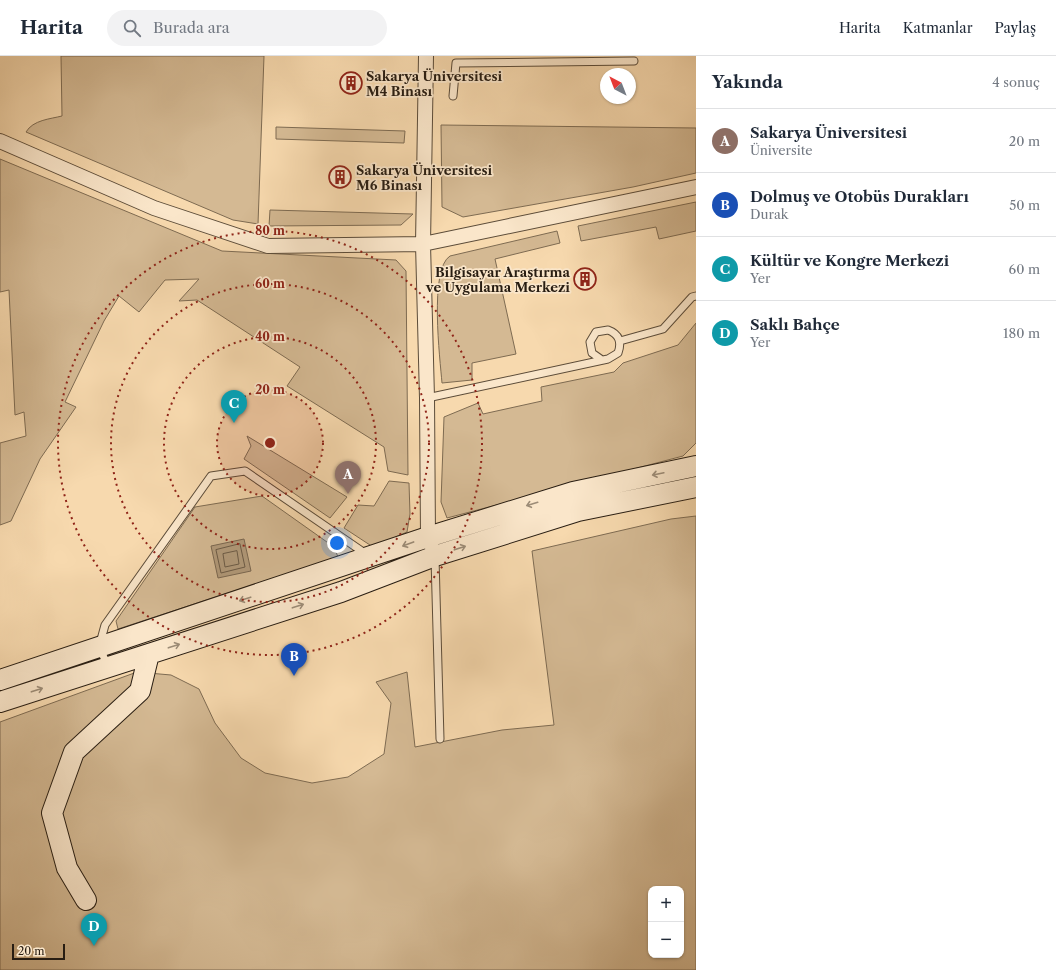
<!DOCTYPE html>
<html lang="tr">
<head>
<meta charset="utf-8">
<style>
	body { margin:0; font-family:"Libre Caslon Text",serif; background:#f2f2f3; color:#1f2937 }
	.controls { position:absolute; right:12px; bottom:12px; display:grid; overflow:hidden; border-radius:8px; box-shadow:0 1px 3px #0004 }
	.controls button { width:36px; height:36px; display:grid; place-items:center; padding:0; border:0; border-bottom:1px solid #e0e1e3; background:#fff; color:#1f2937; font:20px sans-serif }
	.compass { position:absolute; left:600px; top:12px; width:36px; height:36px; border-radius:50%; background:#fff; box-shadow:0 1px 3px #0004; rotate:318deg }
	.scale { position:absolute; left:12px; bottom:10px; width:53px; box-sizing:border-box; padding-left:4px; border:2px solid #281d12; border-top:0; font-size:11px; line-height:14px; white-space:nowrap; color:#281d12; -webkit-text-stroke:3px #fae6ca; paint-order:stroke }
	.you { position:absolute; left:337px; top:487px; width:14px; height:14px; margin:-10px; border:3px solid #fff; border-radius:50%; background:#1a73e8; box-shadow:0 0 0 6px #1a73e833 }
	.badge { display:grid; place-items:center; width:26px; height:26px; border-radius:50%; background:#8f2418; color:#fff; font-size:13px; font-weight:700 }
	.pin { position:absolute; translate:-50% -33px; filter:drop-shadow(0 1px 2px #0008) }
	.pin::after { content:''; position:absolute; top:21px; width:14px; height:12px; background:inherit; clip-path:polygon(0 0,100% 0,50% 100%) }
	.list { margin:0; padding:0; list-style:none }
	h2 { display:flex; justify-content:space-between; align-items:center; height:52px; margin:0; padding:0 16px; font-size:17px }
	h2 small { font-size:13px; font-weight:400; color:#747a83 }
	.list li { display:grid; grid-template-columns:26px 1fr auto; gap:12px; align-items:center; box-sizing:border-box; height:64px; padding:0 16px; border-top:1px solid #e0e1e3 }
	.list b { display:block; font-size:15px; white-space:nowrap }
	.list p { margin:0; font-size:13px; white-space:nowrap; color:#747a83 }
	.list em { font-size:13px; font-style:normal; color:#747a83 }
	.icon { flex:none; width:22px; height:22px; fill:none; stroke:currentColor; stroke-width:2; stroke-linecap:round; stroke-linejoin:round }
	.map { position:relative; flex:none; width:696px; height:914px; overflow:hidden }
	header { display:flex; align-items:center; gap:24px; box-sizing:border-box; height:56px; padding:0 20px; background:#fff; border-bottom:1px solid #e0e1e3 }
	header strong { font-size:19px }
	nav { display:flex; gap:22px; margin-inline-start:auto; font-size:14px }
	.search { width:280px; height:36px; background:#f2f2f3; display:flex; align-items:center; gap:10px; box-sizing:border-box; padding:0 14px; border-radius:22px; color:#747a83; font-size:15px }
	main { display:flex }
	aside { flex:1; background:#fff }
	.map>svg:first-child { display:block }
</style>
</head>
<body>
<header>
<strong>Harita</strong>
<div class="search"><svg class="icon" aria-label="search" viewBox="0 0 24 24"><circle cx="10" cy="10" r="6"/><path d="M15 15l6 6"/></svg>Burada ara</div>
<nav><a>Harita</a><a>Katmanlar</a><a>Paylaş</a></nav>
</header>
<main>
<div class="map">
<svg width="696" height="914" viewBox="0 0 696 914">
	<rect width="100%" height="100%" fill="#f7d9ae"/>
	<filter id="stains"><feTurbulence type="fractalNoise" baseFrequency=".005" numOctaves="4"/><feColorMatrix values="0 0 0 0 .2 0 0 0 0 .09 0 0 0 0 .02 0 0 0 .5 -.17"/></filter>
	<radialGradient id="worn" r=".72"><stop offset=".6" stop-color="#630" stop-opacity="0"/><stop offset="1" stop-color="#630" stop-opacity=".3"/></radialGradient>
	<path fill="#d4b993" stroke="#7e6b52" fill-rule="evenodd" d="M61 0H264L258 168 233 164 26 76C33 64 50 63 62 60Z
		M441 69 696 72V117L633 131 463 161 442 151Z
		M276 71 405 75 404 87 276 83Z
		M0 103 222 195 396 204 406 215 408 419 388 415 384 391 287 330 300 311 197 244 179 245 199 223 165 224 139 256 119 240 104 265 65 346 76 351 40 403 11 465 0 469V387L26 380 24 356 15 359 9 234 0 236Z
		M696 146V175L659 183 656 171 581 185 578 170Z
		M270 154 413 158 401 169 269 170Z
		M557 175 560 187 495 203 516 298 472 307V324L442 327C440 303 429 213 450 200Z
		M696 267V387L683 400 447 462 441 446 444 361 478 347 483 358 542 345 541 331 614 316 623 307 678 289Z
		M247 380 347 441 330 462 244 403 251 390Z
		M389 425 409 427 410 458 407 476 373 491 344 472 358 449 374 450Z
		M262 440 334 491 338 501 118 573 116 565 195 451Z
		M696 460V914H0V666L137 616 171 619 199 633 215 667 241 702 265 717 312 727 348 721 384 698 391 647 376 626 407 616 415 691 502 674 554 669 532 495 671 463ZM651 833H681V899H651Z"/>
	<path fill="#b19979" stroke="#7a6750" d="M244 483 251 515 218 522 211 490Z"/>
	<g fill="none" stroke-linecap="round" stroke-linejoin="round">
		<path stroke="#6c5b46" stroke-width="1" d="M240 488 245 511 221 517 216 494Z
			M237 495 239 508 225 511 223 498Z"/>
		<g stroke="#5c4c39" stroke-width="9">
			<path id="lane" d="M453 40 456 7 634 5
				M620 285 663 273 692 241 696 240
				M427 342 608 303 618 297C622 286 619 278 608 274L596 276 590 286 592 297 602 304
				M435 502 440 683
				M108 610 99 591 105 569 211 420 245 415 366 498"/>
		</g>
		<g stroke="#5c4c39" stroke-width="16">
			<path id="street" d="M426 0 423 188 427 342 428 481 431 489
				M0 85 154 152 268 190 423 188 696 131"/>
		</g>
		<g stroke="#281d12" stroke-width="22">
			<path id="secondary" d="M0 624 428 481 573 436 696 410
				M0 646 341 536 435 500 578 455 696 431
				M86 844 67 812 52 757 74 696 140 635 149 598"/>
		</g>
		<use href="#lane" stroke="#fae6ca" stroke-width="7"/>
		<use href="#street" stroke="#fae6ca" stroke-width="14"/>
		<use href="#secondary" stroke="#fae6ca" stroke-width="20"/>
	</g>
	<defs><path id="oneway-shaft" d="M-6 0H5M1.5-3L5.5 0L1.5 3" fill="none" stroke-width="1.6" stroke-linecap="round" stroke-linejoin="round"/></defs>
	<g stroke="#9c8c77">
		<use href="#oneway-shaft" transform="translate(658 418) rotate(168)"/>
		<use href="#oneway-shaft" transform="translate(532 448) rotate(163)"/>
		<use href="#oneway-shaft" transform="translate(408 488) rotate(160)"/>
		<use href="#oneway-shaft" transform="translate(460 492) rotate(-18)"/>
		<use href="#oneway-shaft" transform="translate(245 543) rotate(162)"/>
		<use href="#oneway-shaft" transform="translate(298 550) rotate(-18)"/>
		<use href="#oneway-shaft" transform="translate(174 590) rotate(-18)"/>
		<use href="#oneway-shaft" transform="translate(37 634) rotate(-18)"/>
	</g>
	<circle cx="270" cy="387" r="53" fill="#8f2418" fill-opacity=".12"/>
	<g fill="none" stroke="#8f2418" stroke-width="2" stroke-dasharray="2 4">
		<circle cx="270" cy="387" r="53"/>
		<circle cx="270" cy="387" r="106"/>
		<circle cx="270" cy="387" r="159"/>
		<circle cx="270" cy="387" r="212"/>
	</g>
	<defs>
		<g id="building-ring" transform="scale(1.15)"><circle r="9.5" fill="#fae6ca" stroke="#8f2418" stroke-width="1.5"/><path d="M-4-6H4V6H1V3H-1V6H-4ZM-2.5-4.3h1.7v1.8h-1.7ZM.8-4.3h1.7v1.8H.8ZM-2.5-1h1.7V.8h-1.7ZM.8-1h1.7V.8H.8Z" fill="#8f2418"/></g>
	</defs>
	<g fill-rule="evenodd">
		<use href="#building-ring" x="351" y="27"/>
		<use href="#building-ring" x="340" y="121"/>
		<use href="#building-ring" x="585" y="223"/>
	</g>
	<g text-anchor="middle" stroke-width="3.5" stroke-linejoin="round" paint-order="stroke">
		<g font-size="13" font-weight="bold" fill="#281d12" stroke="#fae6ca" text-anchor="start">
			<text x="366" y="25">Sakarya Üniversitesi<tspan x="366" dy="15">M4 Binası</tspan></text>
			<text x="356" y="119">Sakarya Üniversitesi<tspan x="356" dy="15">M6 Binası</tspan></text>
			<text x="570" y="221" text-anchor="end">Bilgisayar Araştırma<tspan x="570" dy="15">ve Uygulama Merkezi</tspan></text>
		</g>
	</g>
	<circle cx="270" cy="387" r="6" fill="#8f2418" stroke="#fae6ca" stroke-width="2"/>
	<g font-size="12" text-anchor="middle" font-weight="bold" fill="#8f2418" stroke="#fae6ca" stroke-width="3.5" stroke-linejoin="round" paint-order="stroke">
		<text x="270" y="179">80 m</text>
		<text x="270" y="232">60 m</text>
		<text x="270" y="285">40 m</text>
		<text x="270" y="338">20 m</text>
	</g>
	<rect width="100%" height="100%" filter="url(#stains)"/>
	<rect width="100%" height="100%" fill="url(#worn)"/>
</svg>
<div class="controls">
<button>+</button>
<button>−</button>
</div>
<svg class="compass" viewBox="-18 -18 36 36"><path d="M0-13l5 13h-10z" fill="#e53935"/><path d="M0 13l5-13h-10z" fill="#747a83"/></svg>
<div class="scale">20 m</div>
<div class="you"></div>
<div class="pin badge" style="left:348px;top:438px;background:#8d6e63">A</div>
<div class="pin badge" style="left:294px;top:620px;background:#1a4fb4">B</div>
<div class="pin badge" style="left:234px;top:367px;background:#0f9aa8">C</div>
<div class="pin badge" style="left:94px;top:890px;background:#0f9aa8">D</div>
</div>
<aside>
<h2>Yakında<small>4 sonuç</small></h2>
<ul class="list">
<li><span class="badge" style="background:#8d6e63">A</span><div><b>Sakarya Üniversitesi</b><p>Üniversite</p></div><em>20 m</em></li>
<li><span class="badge" style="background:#1a4fb4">B</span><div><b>Dolmuş ve Otobüs Durakları</b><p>Durak</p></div><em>50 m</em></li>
<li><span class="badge" style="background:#0f9aa8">C</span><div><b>Kültür ve Kongre Merkezi</b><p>Yer</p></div><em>60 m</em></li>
<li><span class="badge" style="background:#0f9aa8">D</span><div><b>Saklı Bahçe</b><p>Yer</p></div><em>180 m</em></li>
</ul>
</aside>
</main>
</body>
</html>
